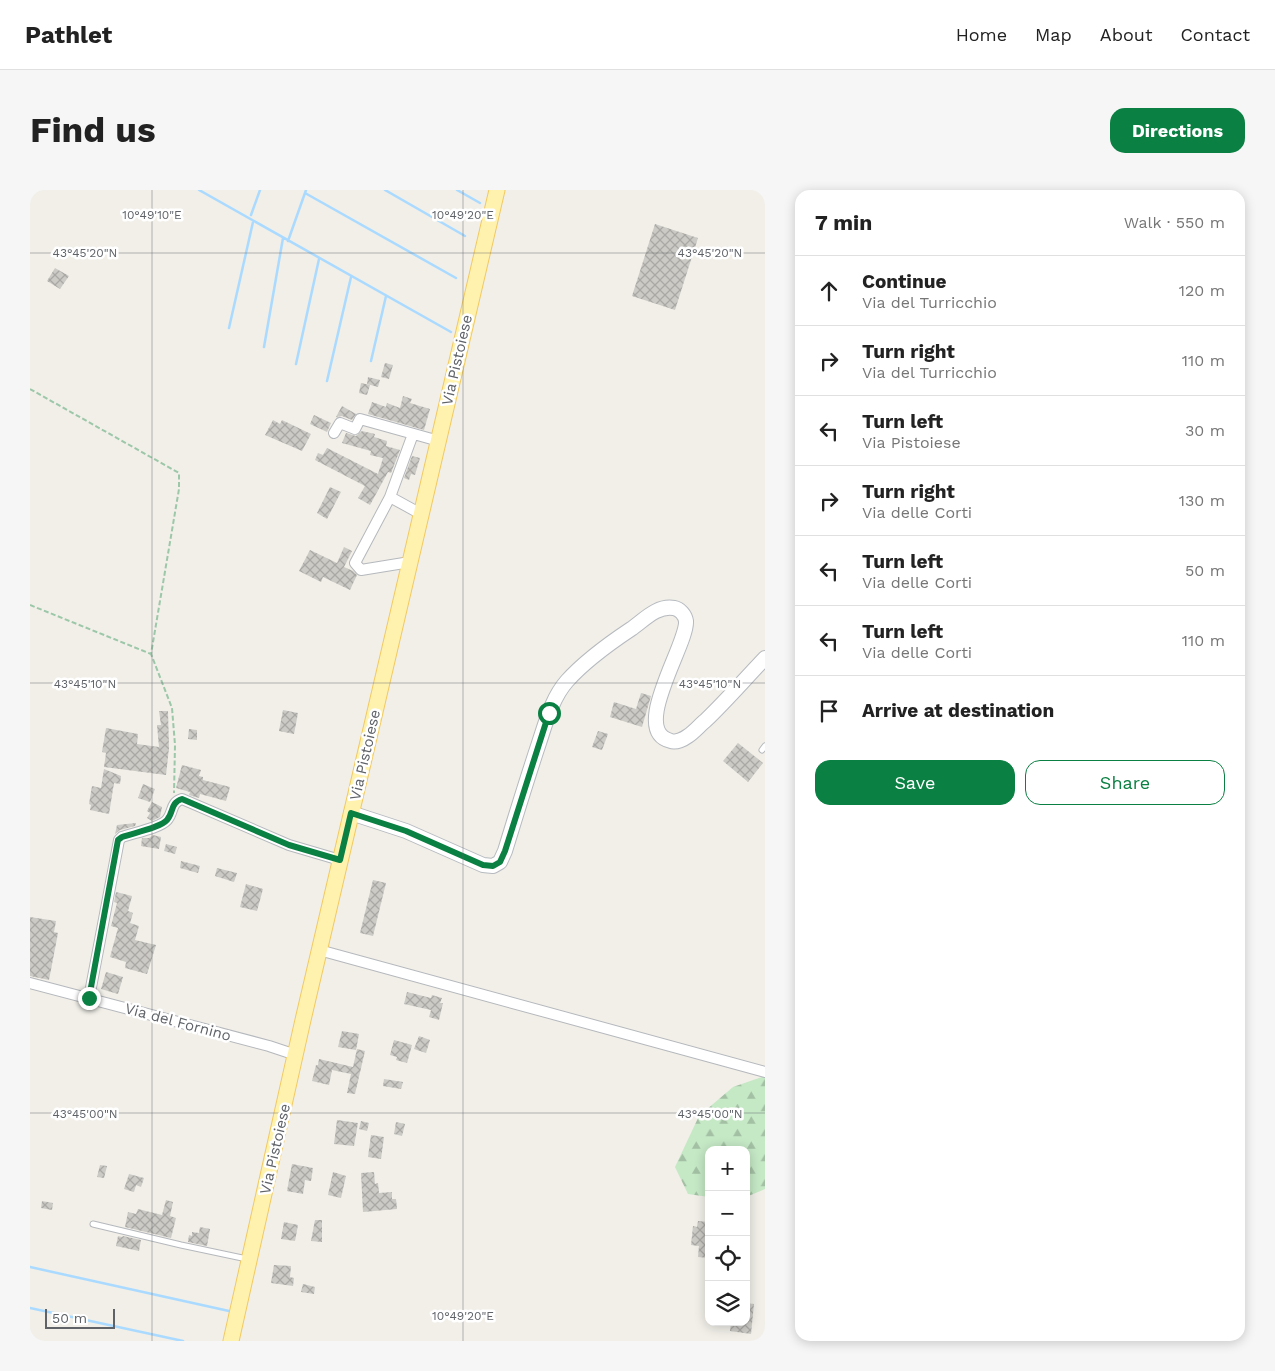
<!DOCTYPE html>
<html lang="en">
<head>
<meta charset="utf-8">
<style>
	body { margin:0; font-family:"Work Sans",sans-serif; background:#f6f6f6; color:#222 }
	.controls { position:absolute; right:15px; bottom:15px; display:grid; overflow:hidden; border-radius:10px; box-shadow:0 2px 12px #0003 }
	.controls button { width:45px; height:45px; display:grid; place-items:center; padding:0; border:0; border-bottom:1px solid #e0e0e0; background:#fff; color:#222; font:25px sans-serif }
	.scale { position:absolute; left:15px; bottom:12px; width:70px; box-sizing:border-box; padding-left:5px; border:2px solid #5f6368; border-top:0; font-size:14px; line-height:18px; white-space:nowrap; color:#5f6368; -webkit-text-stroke:4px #fff; paint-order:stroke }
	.stop { position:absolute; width:15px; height:15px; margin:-11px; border:4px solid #0b8043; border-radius:50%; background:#fff }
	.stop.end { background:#0b8043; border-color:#fff; box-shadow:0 1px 5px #0008 }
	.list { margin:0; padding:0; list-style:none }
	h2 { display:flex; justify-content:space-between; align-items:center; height:65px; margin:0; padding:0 20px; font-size:21px }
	h2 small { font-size:16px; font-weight:400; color:#767676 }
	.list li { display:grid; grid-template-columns:32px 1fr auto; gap:15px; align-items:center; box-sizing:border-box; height:70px; padding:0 20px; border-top:1px solid #e0e0e0 }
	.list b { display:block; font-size:19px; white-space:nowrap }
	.list p { margin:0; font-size:16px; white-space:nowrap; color:#767676 }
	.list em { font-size:16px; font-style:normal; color:#767676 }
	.actions { display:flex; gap:10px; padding:15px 20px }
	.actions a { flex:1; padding:11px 0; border:1px solid #0b8043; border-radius:15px; text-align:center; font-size:18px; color:#0b8043 }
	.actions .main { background:#0b8043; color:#fff }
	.icon { flex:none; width:28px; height:28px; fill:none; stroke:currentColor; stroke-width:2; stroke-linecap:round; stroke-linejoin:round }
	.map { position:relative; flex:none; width:735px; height:1151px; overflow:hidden; border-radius:15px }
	header { display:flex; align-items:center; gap:30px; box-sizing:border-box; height:70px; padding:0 25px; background:#fff; border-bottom:1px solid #e0e0e0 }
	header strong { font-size:24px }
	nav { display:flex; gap:28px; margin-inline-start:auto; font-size:18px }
	.intro { display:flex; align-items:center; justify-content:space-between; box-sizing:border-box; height:120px; padding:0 30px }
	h1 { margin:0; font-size:35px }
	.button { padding:12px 22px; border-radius:15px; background:#0b8043; color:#fff; font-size:18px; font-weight:700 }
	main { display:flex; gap:30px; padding:0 30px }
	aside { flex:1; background:#fff; border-radius:15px; box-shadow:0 2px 12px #0003 }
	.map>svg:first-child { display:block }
</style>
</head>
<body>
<header>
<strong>Pathlet</strong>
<nav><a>Home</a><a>Map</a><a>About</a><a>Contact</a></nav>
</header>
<div class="intro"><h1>Find us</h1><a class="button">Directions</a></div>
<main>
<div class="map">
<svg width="735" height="1151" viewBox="0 0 735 1151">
	<defs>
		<pattern id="forest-firs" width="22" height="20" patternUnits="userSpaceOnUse" patternTransform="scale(1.25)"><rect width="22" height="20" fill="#c5e8c5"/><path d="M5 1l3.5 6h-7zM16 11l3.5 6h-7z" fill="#a3c0a4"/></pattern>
		<pattern id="building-cross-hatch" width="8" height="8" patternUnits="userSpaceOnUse" patternTransform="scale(1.25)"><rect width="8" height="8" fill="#cccac5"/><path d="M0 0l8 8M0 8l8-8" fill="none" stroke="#a9a8a4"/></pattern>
	</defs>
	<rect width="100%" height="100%" fill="#f1efe8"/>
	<path fill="url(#forest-firs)" d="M735 886V999L716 1007V960H679V1007L658 1004 645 977 669 926 703 897Z"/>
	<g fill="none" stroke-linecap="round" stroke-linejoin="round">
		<path stroke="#aadaff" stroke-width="2.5" d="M169 0 421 142
			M355 0 435 46
			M427 0 450 13
			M275 3 426 88
			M221 25 230 0
			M258 51 276 0
			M199 138 223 32
			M234 157 253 48
			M341 171 356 106
			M266 174 289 69
			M297 191 321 87
			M0 1077 199 1121
			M0 1118 153 1151"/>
	</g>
	<path fill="url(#building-cross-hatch)" d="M625 34 668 48 645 120 602 106Z
		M25 78 39 86 30 99 17 91Z
		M355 173 363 175 359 189 351 187Z
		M338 187 350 190 348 197 337 194Z
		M331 193 340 195 337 205 329 203Z
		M373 206 382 209 380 213 400 219 394 240 338 224 342 212 356 217 357 213 370 218Z
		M312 216 326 224 322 230 312 226 306 227Z
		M284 225 301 233 297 242 280 234Z
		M243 230 250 234 252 230 281 244 272 261 235 245Z
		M332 241 345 244 344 247 357 251 356 256 370 260 361 283 358 282 340 315 328 308 335 296 285 270 288 263 293 265 297 258 348 284 353 268 340 265 341 261 312 253 316 243 326 246Z
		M382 266 390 268 385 285 381 284 379 290 374 288Z
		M300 297 311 302 297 329 287 323Z
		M314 357 322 361 314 377 323 381 327 385 320 400 293 387 291 392 269 381 280 360 307 373Z
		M611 503 621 506 612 537 580 527 584 512 606 519Z
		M253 520 268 523 264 544 249 541Z
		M129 521H138L139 558 136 585 74 577 76 563 72 562 76 538 108 544 107 554 129 557 127 535H131Z
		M159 539 167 540V550L158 549Z
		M568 541 578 544 572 560 562 557Z
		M708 553 733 573 718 592 693 571Z
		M152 575 171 580 169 586 173 587V590L200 597 196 611 170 604 169 608 159 605 160 602 146 598Z
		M74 579 91 586 90 594 84 593 79 624 60 620 61 615 59 614 62 596 71 598Z
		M113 594 125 599 120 612 108 608Z
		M122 612 132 617 130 627 122 631 117 628 120 623 117 621Z
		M106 633 105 636 90 640 85 644 87 635Z
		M123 645 131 647 129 659 111 656 112 648H119Z
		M136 654 147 657 145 664 134 661Z
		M151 671 170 676 168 683 150 678Z
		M187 678 207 683 204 692 185 686Z
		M343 690 356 693 343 746 330 743Z
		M216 694 233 699 227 721 210 717Z
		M86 702 102 706 98 721 103 723 100 733 109 736 105 750 126 755 117 784 95 778 96 772 80 767 88 738 81 736 87 713 84 712Z
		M0 727 26 731 24 742 28 743 19 790 0 786Z
		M76 782 93 787 88 804 71 799Z
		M377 802 401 808 402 805 412 808 410 813H413L409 830 399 827 401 820 374 814Z
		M312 841 329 844 326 860 308 857Z
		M389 846 400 850 396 863 384 859Z
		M364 850 382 855 377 873 366 870 367 867 360 865Z
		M327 859 335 861 325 904 317 903 321 884 302 880 299 895 282 891 286 875H288L289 869 323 877Z
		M354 889 373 892 371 899 353 896Z
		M307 930 328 933 324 956 304 954Z
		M331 931 339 933 337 941 329 939Z
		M366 932 375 934 372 946 364 944Z
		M341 945 354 947 351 969 338 967Z
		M262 974 283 978 281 991 275 990 273 1004 257 1001Z
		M70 975 77 976 74 988 67 987Z
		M303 982 316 986 311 1008 298 1005Z
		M344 982 345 994 348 993 349 1003 362 1002V1009H366L367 1019 333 1022 331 983Z
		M99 984 114 988 111 997 106 995 104 1002 94 999Z
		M136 1010 143 1012 140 1026 146 1028 141 1048 95 1037 98 1022 106 1024 108 1019 132 1025Z
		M12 1011 23 1013 22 1020 11 1018Z
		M285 1030H292V1052L281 1051Z
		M668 1031 679 1032 677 1057H679V1068L668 1067 669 1056 661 1055 663 1036 667 1037Z
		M254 1032 268 1035 265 1051 251 1049Z
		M170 1037 180 1039 177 1056 158 1052 159 1045 162 1046V1042L169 1043Z
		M88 1046 92 1047 93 1046 111 1050 109 1061 86 1056Z
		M244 1075 261 1076 260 1087 264 1088 263 1096 241 1093Z
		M273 1094 285 1097 284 1104 271 1102Z
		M716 1113 724 1114 721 1144 700 1141 701 1132H716Z"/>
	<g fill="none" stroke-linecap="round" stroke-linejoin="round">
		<g stroke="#b5b8bc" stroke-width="7">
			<path id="lane" d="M732 560 735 556
				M63 1034 151 1055 217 1069"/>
		</g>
		<g stroke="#b5b8bc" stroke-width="12">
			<path id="street" d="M304 243 310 233 325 239 330 229 409 251
				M383 244 360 307 391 324
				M360 307 325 373 331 380 380 372
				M289 760 735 882
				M0 793 239 856 266 865
				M59 808 89 650 92 647C103 643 130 638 137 630 144 622 140 613 152 609L259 655 310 670"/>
		</g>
		<g stroke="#b6babf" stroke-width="16">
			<path id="secondary" d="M321 623 376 641 453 675 463 676 470 672 475 661C486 625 497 589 509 553 516 532 522 508 537 491 554 472 580 453 601 439 614 430 627 415 644 418 650 419 655 425 656 431 658 454 599 541 641 551 646 553 654 549 658 546 664 542 670 535 675 531 696 511 715 489 735 468"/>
		</g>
		<g stroke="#f2c960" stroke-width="17">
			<path id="primary" d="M201 1151 273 830 467 0"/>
		</g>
		<path stroke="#9cc7a9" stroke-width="2" stroke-dasharray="5 2.5" stroke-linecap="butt" d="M0 199 149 283V299L121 464 142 518 145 555 144 603
			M0 415 121 464"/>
		<use href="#lane" stroke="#fff" stroke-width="5"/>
		<use href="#street" stroke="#fff" stroke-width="10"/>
		<use href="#secondary" stroke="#fff" stroke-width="14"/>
		<use href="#primary" stroke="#fff2af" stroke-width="15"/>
	</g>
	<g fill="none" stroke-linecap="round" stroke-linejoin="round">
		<path stroke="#0b8043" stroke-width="6" d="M59 808 88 650 92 647C103 643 130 638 137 630 144 622 140 613 152 609L259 655 310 670 321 623 376 641 453 675 463 676 470 672 475 661 519 523"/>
	</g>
	<path fill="none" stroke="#5f6368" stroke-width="1" stroke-opacity="0.45" d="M122 0V1151M433 0V1151M0 63H735M0 493H735M0 923H735"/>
	<g text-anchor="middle" stroke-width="5" stroke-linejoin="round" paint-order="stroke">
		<g font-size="15" fill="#5f6368" stroke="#fff">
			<text transform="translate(427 170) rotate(-77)" y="5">Via Pistoiese</text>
			<text transform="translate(335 565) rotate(-77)" y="5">Via Pistoiese</text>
			<text transform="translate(148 832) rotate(15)" y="5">Via del Fornino</text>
			<text transform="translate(245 959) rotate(-77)" y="5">Via Pistoiese</text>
		</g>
	</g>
	<g font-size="12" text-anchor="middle" fill="#5f6368" stroke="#fff" stroke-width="5" stroke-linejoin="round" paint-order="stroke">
		<text x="122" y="29">10°49'10"E</text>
		<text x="433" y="29">10°49'20"E</text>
		<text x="55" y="67">43°45'20"N</text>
		<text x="680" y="67">43°45'20"N</text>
		<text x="55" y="498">43°45'10"N</text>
		<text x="680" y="498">43°45'10"N</text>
		<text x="55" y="928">43°45'00"N</text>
		<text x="680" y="928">43°45'00"N</text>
		<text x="433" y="1130">10°49'20"E</text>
	</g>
</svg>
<div class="controls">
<button>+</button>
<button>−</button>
<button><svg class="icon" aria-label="locate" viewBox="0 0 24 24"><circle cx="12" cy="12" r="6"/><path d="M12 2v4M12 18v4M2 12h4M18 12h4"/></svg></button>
<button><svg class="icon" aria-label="layers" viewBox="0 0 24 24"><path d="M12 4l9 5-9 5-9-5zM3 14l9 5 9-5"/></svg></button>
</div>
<div class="scale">50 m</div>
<div class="stop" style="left:519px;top:523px"></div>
<div class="stop end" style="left:59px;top:808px"></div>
</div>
<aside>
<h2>7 min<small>Walk · 550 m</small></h2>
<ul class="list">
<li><svg class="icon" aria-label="ahead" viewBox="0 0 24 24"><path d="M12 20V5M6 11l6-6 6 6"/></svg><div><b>Continue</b><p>Via del Turricchio</p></div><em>120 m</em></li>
<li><svg class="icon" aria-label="right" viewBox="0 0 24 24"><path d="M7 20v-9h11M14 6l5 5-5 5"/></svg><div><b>Turn right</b><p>Via del Turricchio</p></div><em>110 m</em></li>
<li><svg class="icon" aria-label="left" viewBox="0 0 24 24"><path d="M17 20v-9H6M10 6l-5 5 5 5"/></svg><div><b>Turn left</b><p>Via Pistoiese</p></div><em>30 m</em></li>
<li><svg class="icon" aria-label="right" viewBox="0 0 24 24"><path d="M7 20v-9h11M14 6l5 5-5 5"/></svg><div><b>Turn right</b><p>Via delle Corti</p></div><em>130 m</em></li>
<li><svg class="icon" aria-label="left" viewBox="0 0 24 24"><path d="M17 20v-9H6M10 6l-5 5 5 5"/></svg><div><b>Turn left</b><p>Via delle Corti</p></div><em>50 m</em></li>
<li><svg class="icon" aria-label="left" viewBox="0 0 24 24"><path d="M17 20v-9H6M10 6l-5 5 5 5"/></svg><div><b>Turn left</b><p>Via delle Corti</p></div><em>110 m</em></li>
<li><svg class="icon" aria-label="arrive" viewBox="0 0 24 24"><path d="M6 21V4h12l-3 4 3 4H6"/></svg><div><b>Arrive at destination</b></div></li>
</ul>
<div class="actions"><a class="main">Save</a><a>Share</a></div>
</aside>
</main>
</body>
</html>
